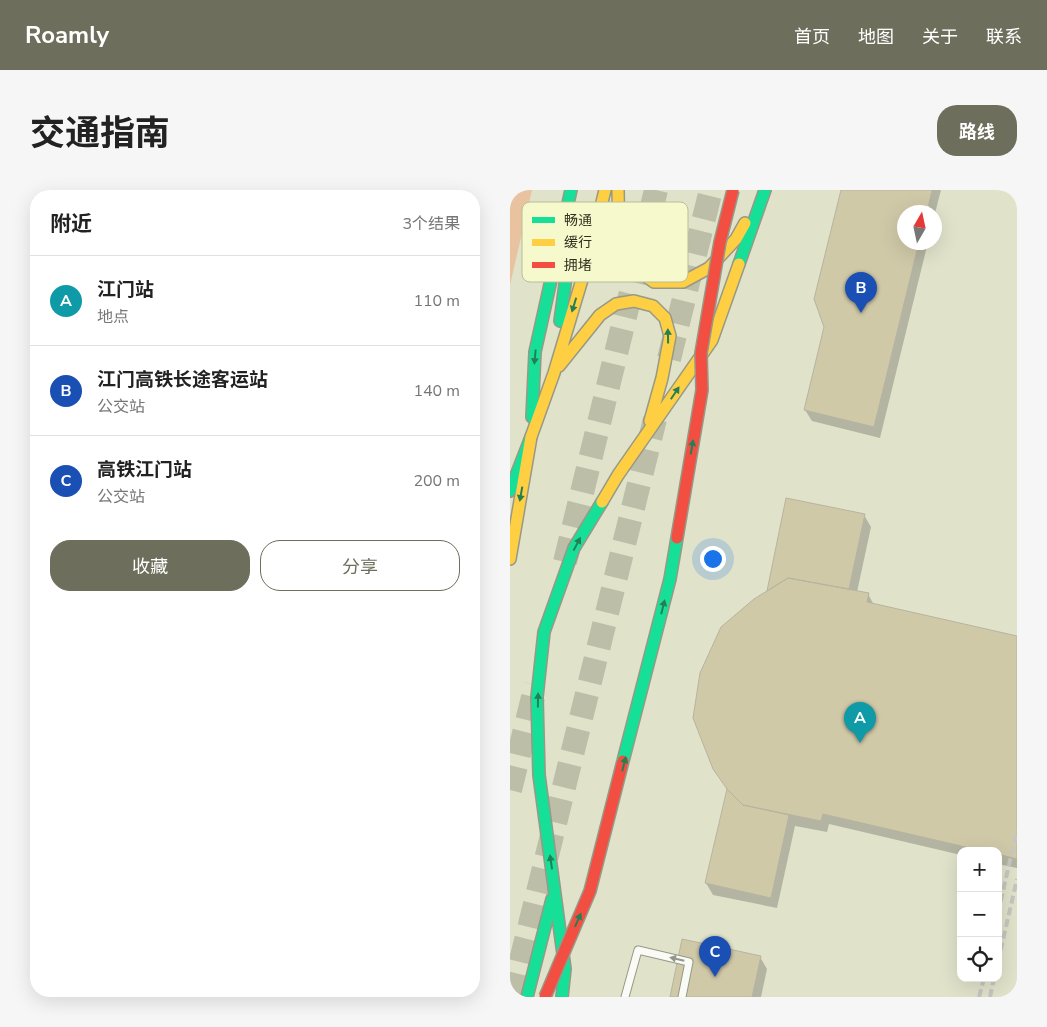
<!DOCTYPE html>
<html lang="zh">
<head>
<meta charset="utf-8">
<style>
	body { margin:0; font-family:"Nunito Sans","Noto Sans SC",sans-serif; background:#f6f6f6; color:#222 }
	.controls { position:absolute; right:15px; bottom:15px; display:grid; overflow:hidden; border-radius:10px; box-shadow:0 5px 20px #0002 }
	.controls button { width:45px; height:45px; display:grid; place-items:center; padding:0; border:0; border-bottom:1px solid #e0e0e0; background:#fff; color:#222; font:25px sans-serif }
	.compass { position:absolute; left:387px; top:15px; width:45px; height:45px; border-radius:50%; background:#fff; box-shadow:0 5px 20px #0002; rotate:9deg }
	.you { position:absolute; left:202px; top:368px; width:18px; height:18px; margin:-12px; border:4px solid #fff; border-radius:50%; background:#1a73e8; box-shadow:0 0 0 8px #1a73e833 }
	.badge { display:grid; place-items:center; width:32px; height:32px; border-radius:50%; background:#6d6e5b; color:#fff; font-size:16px; font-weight:700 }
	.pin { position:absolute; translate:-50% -41px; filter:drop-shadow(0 1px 2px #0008) }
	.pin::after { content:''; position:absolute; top:26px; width:18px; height:15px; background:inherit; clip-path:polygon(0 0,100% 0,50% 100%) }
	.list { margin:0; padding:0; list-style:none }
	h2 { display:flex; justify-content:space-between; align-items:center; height:65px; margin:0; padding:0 20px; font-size:21px }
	h2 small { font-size:16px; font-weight:400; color:#767676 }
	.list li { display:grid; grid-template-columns:32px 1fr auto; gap:15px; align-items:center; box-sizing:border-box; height:90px; padding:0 20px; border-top:1px solid #e0e0e0 }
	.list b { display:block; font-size:19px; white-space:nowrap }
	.list p { margin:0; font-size:16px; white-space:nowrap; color:#767676 }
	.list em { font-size:16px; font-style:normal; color:#767676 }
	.actions { display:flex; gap:10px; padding:15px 20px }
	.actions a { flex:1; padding:11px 0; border:1px solid #6d6e5b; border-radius:20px; text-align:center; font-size:18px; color:#6d6e5b }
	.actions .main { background:#6d6e5b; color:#fff }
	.icon { flex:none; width:28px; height:28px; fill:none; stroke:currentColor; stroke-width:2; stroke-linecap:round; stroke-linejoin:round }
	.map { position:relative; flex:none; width:507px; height:807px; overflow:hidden; border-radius:20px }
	header { display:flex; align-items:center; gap:30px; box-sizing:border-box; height:70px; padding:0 25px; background:#6d6e5b; color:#fff }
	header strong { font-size:24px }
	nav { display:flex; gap:28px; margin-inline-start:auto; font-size:18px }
	.intro { display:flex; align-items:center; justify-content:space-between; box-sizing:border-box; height:120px; padding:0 30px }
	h1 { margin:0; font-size:35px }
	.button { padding:12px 22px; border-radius:20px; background:#6d6e5b; color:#fff; font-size:18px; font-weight:700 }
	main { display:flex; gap:30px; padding:0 30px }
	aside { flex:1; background:#fff; border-radius:20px; box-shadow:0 5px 20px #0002 }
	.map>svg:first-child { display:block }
</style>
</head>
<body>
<header>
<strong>Roamly</strong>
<nav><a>首页</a><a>地图</a><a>关于</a><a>联系</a></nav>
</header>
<div class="intro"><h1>交通指南</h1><a class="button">路线</a></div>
<main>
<aside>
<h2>附近<small>3个结果</small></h2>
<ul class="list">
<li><span class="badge" style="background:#0f9aa8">A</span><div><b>江门站</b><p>地点</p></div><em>110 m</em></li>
<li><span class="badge" style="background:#1a4fb4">B</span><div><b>江门高铁长途客运站</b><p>公交站</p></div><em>140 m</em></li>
<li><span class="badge" style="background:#1a4fb4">C</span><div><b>高铁江门站</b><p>公交站</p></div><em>200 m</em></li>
</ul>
<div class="actions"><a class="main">收藏</a><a>分享</a></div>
</aside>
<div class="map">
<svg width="507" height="807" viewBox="0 0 507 807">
	<rect width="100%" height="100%" fill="#e0e2ca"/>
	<path fill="#e9c2a0" d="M0 0H22L0 95Z"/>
	<path fill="#0003" d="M332 0H431L424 27V22H394V52H418L370 248 302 231 295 220 316 137Z
		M354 325 361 337 347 402 358 404 364 415 507 447V678L488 674V661H451V665L319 634 317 642 285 636 267 718 203 705 196 693 218 600 204 579 258 402Z
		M250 767 257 779 251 807H161Z"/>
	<path fill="#d0c9a8" stroke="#b6b4a1" d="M331 0H422L417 22H394V52H409L364 237 294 220 314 137 304 109Z
		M276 308 355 324 339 399 278 388 257 401Z
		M278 388 359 403 357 412 507 446V669L488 664V661H473L313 624 311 631 233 615 217 599 203 579 183 528 190 483 211 437 244 409Z
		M217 599 233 615 279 625 261 708 195 693Z
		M172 749 251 766 242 807H160Z"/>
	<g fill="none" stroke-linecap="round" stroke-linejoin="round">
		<path stroke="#bdbea8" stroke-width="24" stroke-dasharray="24 12" stroke-linecap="butt" d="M159 169 201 0
			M55 372 146 0
			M0 600 26 495
			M2 807 145 229"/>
		<g stroke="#979986" stroke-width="9">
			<path id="lane" d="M115 807 128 760 179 772 172 807"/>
		</g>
		<g stroke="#979986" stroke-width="14">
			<path id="fast" d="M229 74 255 0
				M50 131 59 65
				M22 227 25 162 61 0
				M0 301 21 247
				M17 807 42 709
				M52 807 55 779 29 585 27 507 34 442 64 358 92 312"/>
		</g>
		<g stroke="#979986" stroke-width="14">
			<path id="slow" d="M108 0 109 53 121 76 144 92H173L199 78 226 49 235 33
				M49 176 90 125 106 114 124 111 143 116 155 128 160 146 152 188 140 231
				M92 312 108 285 202 150 229 74
				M0 369 21 247 44 183 77 73 95 0"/>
		</g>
		<use href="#lane" stroke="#fafbf7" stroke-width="7"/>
		<use href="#fast" stroke="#16e098" stroke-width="11"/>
		<use href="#slow" stroke="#ffcf43" stroke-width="11"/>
		<path stroke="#c6c6bf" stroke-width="4" stroke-dasharray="8 4" stroke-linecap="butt" d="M488 723 507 640
			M488 772 507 689
			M469 807 474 788
			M480 807 484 788"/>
		<g stroke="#979986" stroke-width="14" stroke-linecap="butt">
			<path id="fast-bridge" d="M113 571 160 389 167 348"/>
		</g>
		<g stroke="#979986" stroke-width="14" stroke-linecap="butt">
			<path id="jam-bridge" d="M167 348 192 200 191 163 210 52 223 0
				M35 807 80 701 113 571"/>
		</g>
		<use href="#fast-bridge" stroke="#16e098" stroke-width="11"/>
		<use href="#jam-bridge" stroke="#f24e42" stroke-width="11"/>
	</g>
	<defs><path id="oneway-solid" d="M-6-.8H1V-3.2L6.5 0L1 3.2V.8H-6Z" transform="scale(1.25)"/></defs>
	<g fill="#247f55">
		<use href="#oneway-solid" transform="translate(64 115) rotate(107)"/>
		<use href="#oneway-solid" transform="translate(158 146) rotate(-91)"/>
		<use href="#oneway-solid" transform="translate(25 167) rotate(95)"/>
		<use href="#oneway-solid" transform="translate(165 203) rotate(-56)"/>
		<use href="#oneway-solid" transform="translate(182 257) rotate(-80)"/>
		<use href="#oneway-solid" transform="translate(11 304) rotate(100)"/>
		<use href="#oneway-solid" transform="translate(67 354) rotate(-62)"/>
		<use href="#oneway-solid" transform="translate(153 417) rotate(-76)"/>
		<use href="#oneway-solid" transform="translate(28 510) rotate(-89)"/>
		<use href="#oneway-solid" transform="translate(114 574) rotate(-76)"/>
		<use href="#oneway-solid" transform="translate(41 672) rotate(-98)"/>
		<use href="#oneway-solid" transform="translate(68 730) rotate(-66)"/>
	</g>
	<use fill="#94968b" href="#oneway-solid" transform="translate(167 769) rotate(-167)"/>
	<rect x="12" y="12" width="166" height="80" rx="8" fill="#f6f9cc" stroke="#babd98" stroke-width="1"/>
	<rect x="22" y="27" width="23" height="6" fill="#16e098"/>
	<rect x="22" y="49" width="23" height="7" fill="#ffcf43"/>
	<rect x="22" y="72" width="23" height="6" fill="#f24e42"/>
	<g font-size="14" fill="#2f301f">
		<text x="54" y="35">畅通</text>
		<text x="54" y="57">缓行</text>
		<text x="54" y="80">拥堵</text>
	</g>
</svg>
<div class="controls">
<button>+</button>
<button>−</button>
<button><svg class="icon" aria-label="locate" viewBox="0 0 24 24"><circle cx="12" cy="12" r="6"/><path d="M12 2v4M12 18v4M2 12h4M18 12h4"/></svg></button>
</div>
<svg class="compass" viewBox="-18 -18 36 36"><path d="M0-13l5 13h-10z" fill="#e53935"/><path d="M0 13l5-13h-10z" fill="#767676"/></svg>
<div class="you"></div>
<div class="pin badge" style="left:350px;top:553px;background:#0f9aa8">A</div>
<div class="pin badge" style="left:351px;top:123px;background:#1a4fb4">B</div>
<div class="pin badge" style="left:205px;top:787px;background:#1a4fb4">C</div>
</div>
</main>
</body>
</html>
